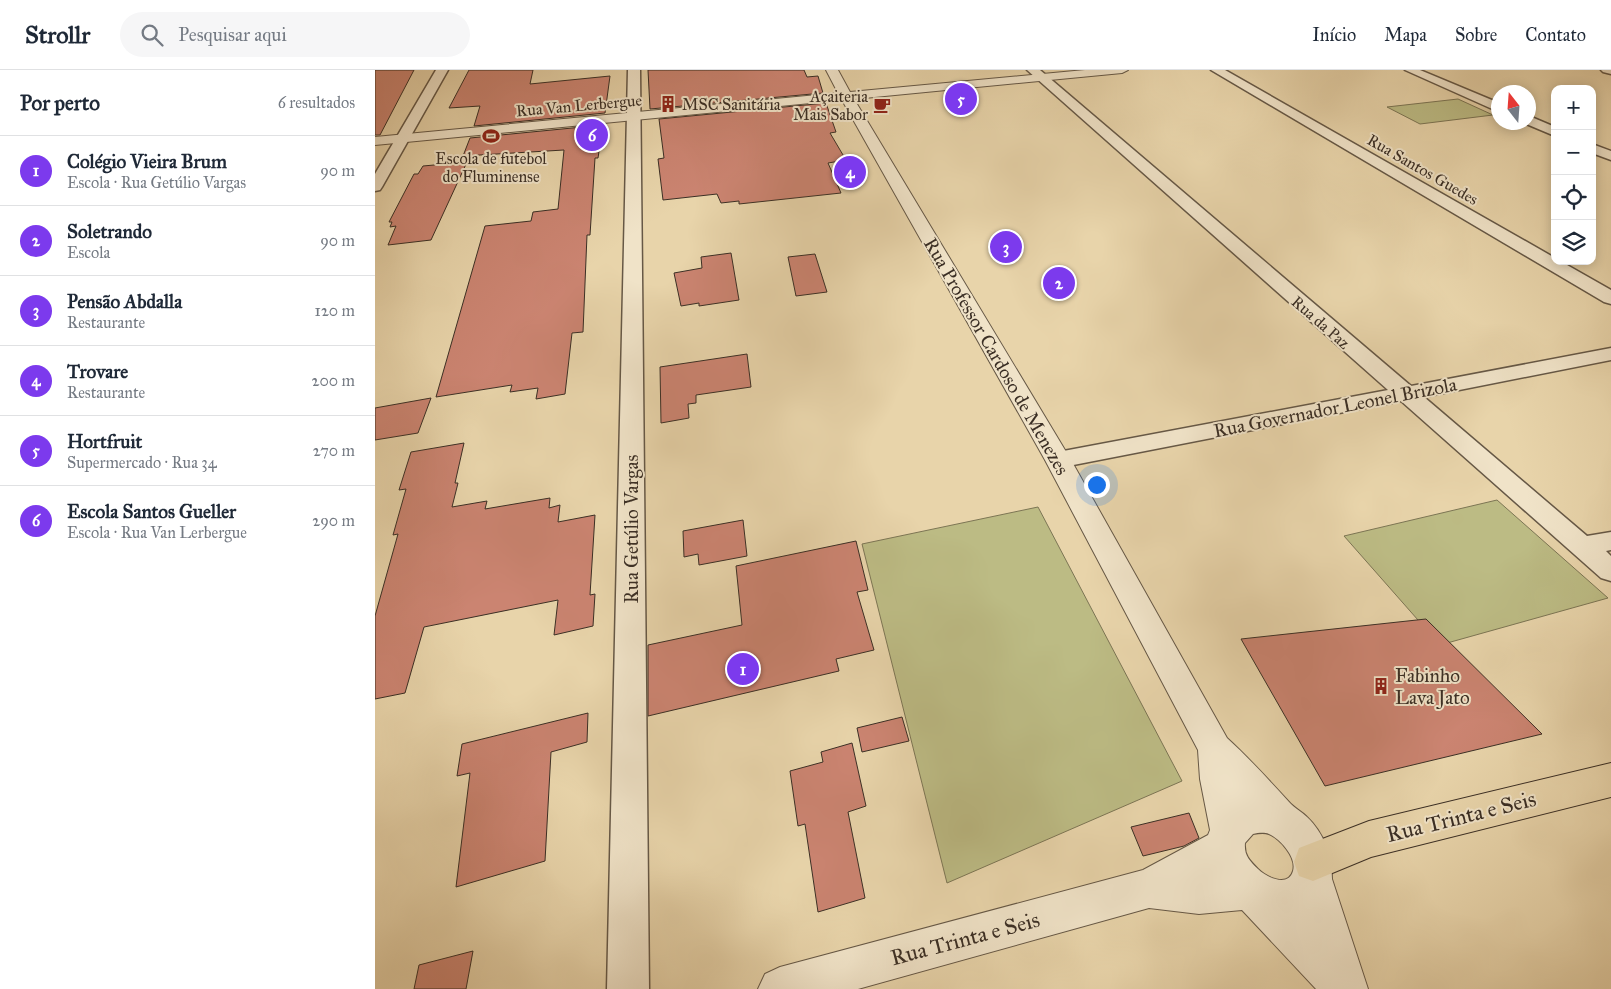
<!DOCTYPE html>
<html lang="pt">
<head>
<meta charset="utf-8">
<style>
	body { margin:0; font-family:"IM FELL Great Primer",serif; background:#f6f6f7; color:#1f2937 }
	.controls { position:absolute; right:15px; top:15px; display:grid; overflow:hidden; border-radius:10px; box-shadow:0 2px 12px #0003 }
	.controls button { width:45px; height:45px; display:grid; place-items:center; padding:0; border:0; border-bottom:1px solid #e0e1e3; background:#fff; color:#1f2937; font:25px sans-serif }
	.compass { position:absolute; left:1116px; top:15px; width:45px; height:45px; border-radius:50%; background:#fff; box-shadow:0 2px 12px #0003; rotate:343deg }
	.you { position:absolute; left:721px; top:414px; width:18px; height:18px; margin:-12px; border:4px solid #fff; border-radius:50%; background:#1a73e8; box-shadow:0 0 0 8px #1a73e833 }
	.badge { display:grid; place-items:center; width:32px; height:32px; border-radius:50%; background:#7c3aed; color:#fff; font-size:16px; font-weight:700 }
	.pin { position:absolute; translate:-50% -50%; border:2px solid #fff; box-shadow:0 1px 5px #0006 }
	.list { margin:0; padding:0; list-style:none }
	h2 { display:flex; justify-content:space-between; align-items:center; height:65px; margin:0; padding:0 20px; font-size:21px }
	h2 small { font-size:16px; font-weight:400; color:#747a83 }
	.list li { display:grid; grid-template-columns:32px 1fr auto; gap:15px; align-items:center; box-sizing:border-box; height:70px; padding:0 20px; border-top:1px solid #e0e1e3 }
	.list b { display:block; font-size:19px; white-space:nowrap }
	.list p { margin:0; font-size:16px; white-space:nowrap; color:#747a83 }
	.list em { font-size:16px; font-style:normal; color:#747a83 }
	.icon { flex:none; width:28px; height:28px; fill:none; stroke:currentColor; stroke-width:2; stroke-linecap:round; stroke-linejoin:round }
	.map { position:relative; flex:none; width:1236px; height:919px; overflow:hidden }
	header { display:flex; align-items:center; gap:30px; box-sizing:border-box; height:70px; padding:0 25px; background:#fff; border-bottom:1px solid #e0e1e3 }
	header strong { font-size:24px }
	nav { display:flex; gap:28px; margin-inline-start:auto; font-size:18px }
	.search { width:350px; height:45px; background:#f6f6f7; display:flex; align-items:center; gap:12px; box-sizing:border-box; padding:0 18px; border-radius:28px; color:#747a83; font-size:19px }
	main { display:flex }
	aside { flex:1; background:#fff }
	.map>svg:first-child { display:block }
</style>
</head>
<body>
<header>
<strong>Strollr</strong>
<div class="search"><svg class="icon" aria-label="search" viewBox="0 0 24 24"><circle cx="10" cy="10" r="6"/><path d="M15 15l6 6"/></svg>Pesquisar aqui</div>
<nav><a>Início</a><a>Mapa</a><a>Sobre</a><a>Contato</a></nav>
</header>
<main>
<aside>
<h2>Por perto<small>6 resultados</small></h2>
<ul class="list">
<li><span class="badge">1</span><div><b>Colégio Vieira Brum</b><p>Escola · Rua Getúlio Vargas</p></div><em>90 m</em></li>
<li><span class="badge">2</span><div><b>Soletrando</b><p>Escola</p></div><em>90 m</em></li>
<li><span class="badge">3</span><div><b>Pensão Abdalla</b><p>Restaurante</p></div><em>120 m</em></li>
<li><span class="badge">4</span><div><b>Trovare</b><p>Restaurante</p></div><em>200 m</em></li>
<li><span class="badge">5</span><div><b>Hortfruit</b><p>Supermercado · Rua 34</p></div><em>270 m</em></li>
<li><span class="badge">6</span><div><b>Escola Santos Gueller</b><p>Escola · Rua Van Lerbergue</p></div><em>290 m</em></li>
</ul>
</aside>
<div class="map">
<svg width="1236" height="919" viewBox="0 0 1236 919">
	<rect width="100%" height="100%" fill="#e8d4aa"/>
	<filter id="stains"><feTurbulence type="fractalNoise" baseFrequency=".004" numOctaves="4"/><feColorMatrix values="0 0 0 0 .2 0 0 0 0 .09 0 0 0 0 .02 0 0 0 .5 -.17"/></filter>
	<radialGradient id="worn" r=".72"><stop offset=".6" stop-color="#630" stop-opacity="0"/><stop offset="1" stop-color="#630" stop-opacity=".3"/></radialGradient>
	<path fill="#bcbb84" stroke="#7c7554" d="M1083 29 1118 45 1045 54 1012 37Z
		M1122 430 1233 528 1065 575 969 466Z
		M663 437 807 711 572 813 487 474Z"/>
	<path fill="#cb8471" stroke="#3b2f25" d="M0 0H39L5 65H0Z
		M94 0H158L155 14 235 6 230 43 99 56 105 36 74 38Z
		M273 0H429L432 7 443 6 448 23 275 39Z
		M451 33 461 62 455 63 471 90 453 93 466 123 364 134V131L346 133 342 124 288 130 283 89 289 88 284 49Z
		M228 55 223 88H220L215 165H212L208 262 197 263 190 324 161 329 163 318 135 322 137 315 61 327 110 156 156 151 158 142 183 139 189 80 88 86 95 68Z
		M92 92 56 170 13 175 21 156 15 157 17 152H14L39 104H43L48 96Z
		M356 183 364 230 324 236V233L306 236 299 203 327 198 326 187Z
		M440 184 452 222 421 226 413 187Z
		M372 284 376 317 321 325V333L313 334 314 348 286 353 285 297Z
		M56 328 43 363 0 370V338Z
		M89 373 80 413H83L77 437 112 431 110 439 175 428 174 438 185 435 183 452 220 445 215 525 220 524 218 556 179 565 183 530 49 557 30 623 0 629V546L23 464 18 465 31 419 24 420 36 382Z
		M368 450 372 486 324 495 323 484 309 487 308 461Z
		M481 471 493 520 482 522 499 580 461 589 464 601 273 646V575L367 555 361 496Z
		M1051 549 1167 664 950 716 866 569Z
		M213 643 212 672 176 682 170 791 81 817 95 703 82 706 87 674Z
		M527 647 534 671 487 682 482 658Z
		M477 673 491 736 473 742 490 828 443 842 430 754 423 756 415 701 448 692 446 682Z
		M814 743 824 768 809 776 768 786 756 757Z
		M98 881 91 919H39L44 895Z"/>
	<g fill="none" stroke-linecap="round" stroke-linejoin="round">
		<g stroke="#665846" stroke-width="3">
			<path id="minor" d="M61 0H73L7 117 5 120 0 121V104Z
				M253 0H265L274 919H232Z
				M652 0H665L1036 316 1236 278V290L1049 327 1212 466 1236 462V480L1231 481 1236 486V511L1226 508 1026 331 683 398 675 395 671 390 675 385 683 382 1013 320Z
				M836 0H850L1180 188V191H1185L1236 220V234L1229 232Z
				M1030 0H1045L1124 33V42Z
				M1226 0H1236V4L1228 2Z
				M1154 46 1180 57V66L1149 53 1154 52Z
				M1217 74 1236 81V90L1217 83Z"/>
		</g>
		<g stroke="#665846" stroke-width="2">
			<path id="tertiary" d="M451 0H463L475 22 710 0H753L747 3 479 29 696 390 852 668C874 688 894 710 914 732 919 738 926 741 932 747 949 763 957 786 957 809L993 919H941L867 840 824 844 774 838 483 919H383L390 904 405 897 768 800 833 765 835 760 825 709 823 680 670 390 467 30 0 75V67L463 23ZM878 764C883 763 889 762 894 764 905 769 922 787 918 801 913 818 891 807 883 799 874 790 869 785 870 773Z"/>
		</g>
		<g stroke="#3b2f25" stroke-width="2">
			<path id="primary" d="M1236 693V727L996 787 938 811 924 806 919 792 924 778 994 751Z"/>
		</g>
		<use href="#minor" fill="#f0e3c8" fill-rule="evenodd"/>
		<use href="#tertiary" fill="#f0e3c8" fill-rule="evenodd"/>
		<use href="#primary" fill="#e8d4aa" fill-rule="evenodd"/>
	</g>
	<defs>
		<g id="building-bare" transform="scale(1.35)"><path d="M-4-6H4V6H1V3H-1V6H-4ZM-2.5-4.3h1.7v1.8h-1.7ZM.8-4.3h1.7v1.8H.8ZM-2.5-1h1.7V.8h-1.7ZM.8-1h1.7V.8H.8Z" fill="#8f2418" stroke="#f0e3c8" stroke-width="2.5" paint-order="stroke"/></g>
		<g id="cafe-bare" transform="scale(1.35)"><path d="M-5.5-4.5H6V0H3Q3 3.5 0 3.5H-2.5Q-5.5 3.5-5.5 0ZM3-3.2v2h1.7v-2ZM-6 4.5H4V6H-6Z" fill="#8f2418" stroke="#f0e3c8" stroke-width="2.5" paint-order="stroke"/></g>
		<g id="stadium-bare" transform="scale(1.35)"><path d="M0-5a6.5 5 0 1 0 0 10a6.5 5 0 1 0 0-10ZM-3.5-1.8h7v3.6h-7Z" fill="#8f2418" stroke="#f0e3c8" stroke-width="2.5" paint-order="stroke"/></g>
	</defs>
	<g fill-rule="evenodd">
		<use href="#building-bare" x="293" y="34"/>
		<use href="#cafe-bare" x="507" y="35"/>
		<use href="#stadium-bare" x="116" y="66"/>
		<use href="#building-bare" x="1006" y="616"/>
	</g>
	<g text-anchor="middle" stroke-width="4" stroke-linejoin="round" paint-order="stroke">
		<g font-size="16" fill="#3b2f25" stroke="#f0e3c8" text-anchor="end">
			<text x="493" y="32">Açaiteria<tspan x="493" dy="18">Mais Sabor</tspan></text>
			<text x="307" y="40" text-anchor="start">MSC Sanitária</text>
			<text x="116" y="94" text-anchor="middle">Escola de futebol<tspan x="116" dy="18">do Fluminense</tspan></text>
		</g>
		<g font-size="16" fill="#3b2f25" stroke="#f0e3c8">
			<text transform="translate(204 35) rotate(-5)" y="6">Rua Van Lerbergue</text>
			<text transform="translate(1048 99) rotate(30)" y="6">Rua Santos Guedes</text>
			<text transform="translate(946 252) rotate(41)" y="6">Rua da Paz</text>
		</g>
		<g font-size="19" fill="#3b2f25" stroke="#f0e3c8">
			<text transform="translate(622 286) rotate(60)" y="7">Rua Professor Cardoso de Menezes</text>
			<text transform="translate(960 337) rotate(-11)" y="7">Rua Governador Leonel Brizola</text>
			<text transform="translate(256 459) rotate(-90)" y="7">Rua Getúlio Vargas</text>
		</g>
		<g font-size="19" fill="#3b2f25" stroke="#f0e3c8" text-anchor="start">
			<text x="1020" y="612">Fabinho<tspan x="1020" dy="22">Lava Jato</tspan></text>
		</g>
		<g font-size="22" fill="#3b2f25" stroke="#f0e3c8">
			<text transform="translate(1086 746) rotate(-14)" y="8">Rua Trinta e Seis</text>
			<text transform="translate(590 868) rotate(-15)" y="8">Rua Trinta e Seis</text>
		</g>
	</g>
	<rect width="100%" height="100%" filter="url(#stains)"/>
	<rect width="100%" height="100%" fill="url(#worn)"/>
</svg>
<div class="controls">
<button>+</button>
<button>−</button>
<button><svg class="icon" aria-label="locate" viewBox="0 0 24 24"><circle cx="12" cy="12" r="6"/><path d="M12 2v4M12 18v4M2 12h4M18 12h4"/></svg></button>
<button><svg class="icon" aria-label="layers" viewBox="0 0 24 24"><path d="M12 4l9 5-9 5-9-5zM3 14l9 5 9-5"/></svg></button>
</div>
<svg class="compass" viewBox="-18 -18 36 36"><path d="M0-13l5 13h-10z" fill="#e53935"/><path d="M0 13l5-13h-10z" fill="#747a83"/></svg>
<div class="you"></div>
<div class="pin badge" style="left:368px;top:599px">1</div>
<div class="pin badge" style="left:684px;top:213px">2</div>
<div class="pin badge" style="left:631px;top:177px">3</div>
<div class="pin badge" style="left:475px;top:102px">4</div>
<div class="pin badge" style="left:586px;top:29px">5</div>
<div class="pin badge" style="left:217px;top:65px">6</div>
</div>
</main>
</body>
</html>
